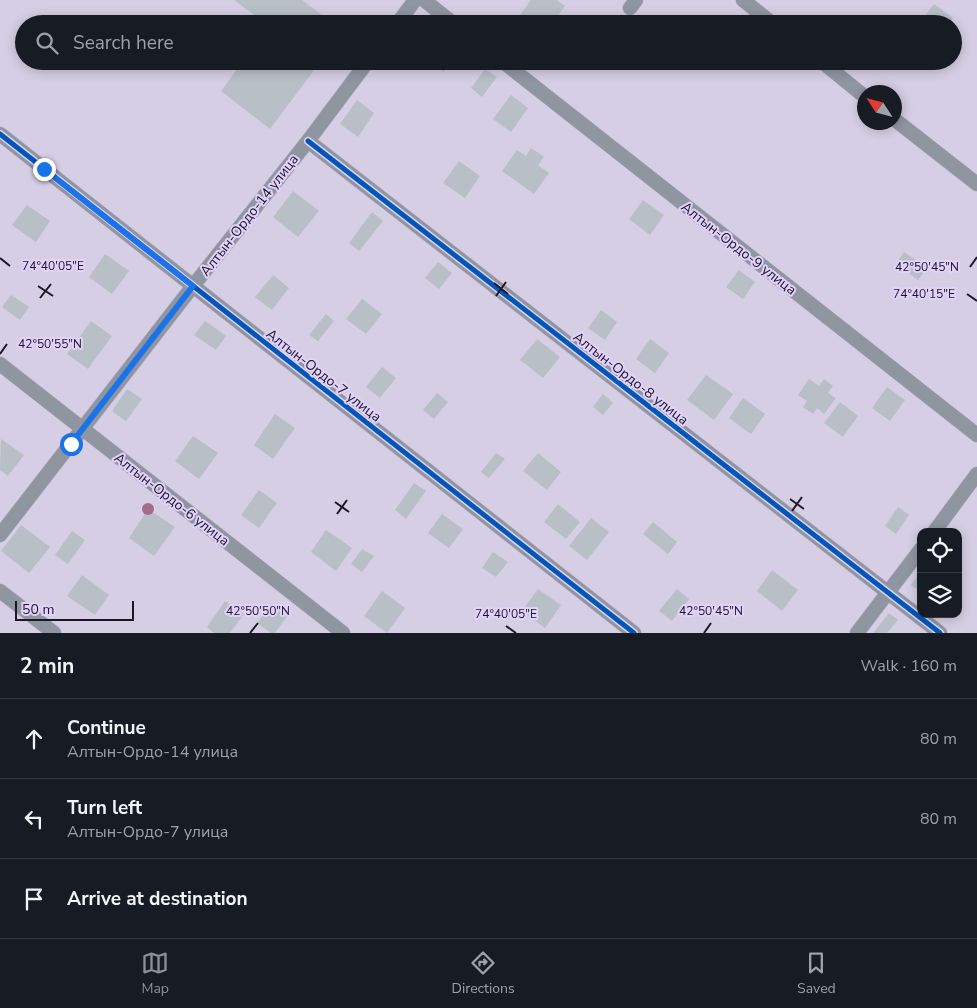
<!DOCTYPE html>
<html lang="en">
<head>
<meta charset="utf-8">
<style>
	body { margin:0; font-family:"Nunito Sans",sans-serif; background:#20242c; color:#f1f3f6 }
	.controls { position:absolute; right:15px; bottom:15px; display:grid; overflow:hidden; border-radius:10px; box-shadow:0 2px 12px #0003 }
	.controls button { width:45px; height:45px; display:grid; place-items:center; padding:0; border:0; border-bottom:1px solid #363941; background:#171b24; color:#f1f3f6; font:25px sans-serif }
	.compass { position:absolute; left:857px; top:85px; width:45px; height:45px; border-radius:50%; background:#171b24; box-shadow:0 2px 12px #0003; rotate:306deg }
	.scale { position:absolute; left:15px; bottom:12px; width:119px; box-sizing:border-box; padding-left:5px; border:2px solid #1c1625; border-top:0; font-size:14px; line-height:18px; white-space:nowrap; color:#1c1625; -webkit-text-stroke:4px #e1d2fb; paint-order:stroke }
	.stop { position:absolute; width:15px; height:15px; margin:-11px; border:4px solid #1a73e8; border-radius:50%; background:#fff }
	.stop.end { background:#1a73e8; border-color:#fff; box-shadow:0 1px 5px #0008 }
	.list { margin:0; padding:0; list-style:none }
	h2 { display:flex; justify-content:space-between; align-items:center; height:65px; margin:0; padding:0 20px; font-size:21px }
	h2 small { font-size:16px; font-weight:400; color:#9ea1a6 }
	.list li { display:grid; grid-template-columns:32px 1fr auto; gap:15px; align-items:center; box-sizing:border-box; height:80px; padding:0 20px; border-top:1px solid #363941 }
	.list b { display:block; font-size:19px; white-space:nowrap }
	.list p { margin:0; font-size:16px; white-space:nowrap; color:#9ea1a6 }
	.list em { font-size:16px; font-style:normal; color:#9ea1a6 }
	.icon { flex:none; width:28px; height:28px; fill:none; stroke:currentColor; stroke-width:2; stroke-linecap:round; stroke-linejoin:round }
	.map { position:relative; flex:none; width:977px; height:633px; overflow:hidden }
	.search { position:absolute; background:#171b24; box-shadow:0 2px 12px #0003; left:15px; right:15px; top:15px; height:55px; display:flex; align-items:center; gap:12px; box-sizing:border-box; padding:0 18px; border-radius:28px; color:#9ea1a6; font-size:19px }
	.sheet { height:305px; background:#171b24 }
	nav { display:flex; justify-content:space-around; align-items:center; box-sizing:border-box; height:70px; border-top:1px solid #363941; background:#171b24; font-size:14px; color:#9ea1a6 }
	nav a { display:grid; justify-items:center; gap:2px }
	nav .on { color:#8c9099 }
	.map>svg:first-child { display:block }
</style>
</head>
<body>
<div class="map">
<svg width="977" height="633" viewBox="0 0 977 633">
	<rect width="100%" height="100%" fill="#d6cee4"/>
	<path fill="#b8bfc7" d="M234 0H302L334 24H266Z
		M531 0H557L565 6 552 24H533L520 15Z
		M934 4 953 18 949 24H919Z
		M621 14 635 24H614Z
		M243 61H321L270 129 221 91Z
		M437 61H452L444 72 434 65Z
		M485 69 497 77 482 97 471 88Z
		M511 95 528 108 511 132 493 119Z
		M357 100 374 113 358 137 340 124Z
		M531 148 544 157 538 165 549 173 534 194 502 171 517 150 526 156Z
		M459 161 480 176 465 198 443 183Z
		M293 191 319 211 298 237 273 217Z
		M643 200 664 215 650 235 629 219Z
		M27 205 50 221 36 242 12 225Z
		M372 212 383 221 359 251 349 243Z
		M904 252 927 268 918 280 896 264Z
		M105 254 129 271 112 294 89 277Z
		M438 262 452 273 439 289 425 278Z
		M739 270 755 282 743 299 726 287Z
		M273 275 289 288 272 310 255 297Z
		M11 295 29 307 20 320 2 307Z
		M362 299 382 314 366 334 346 319Z
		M601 310 617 322 605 340 588 328Z
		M326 314 334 321 318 341 309 335Z
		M91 321 112 336 88 369 67 354Z
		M205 321 226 336 216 350 194 335Z
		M537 339 560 357 543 378 520 360Z
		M650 339 669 353 655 373 636 359Z
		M382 367 396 378 380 398 366 387Z
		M706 375 733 394 714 420 687 400Z
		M809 379 819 386 824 379 833 386 828 393 836 398 824 414 817 408 813 414 803 407 807 401 798 395Z
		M887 387 905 400 890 421 872 408Z
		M127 389 142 399 126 421 112 411Z
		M437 393 448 402 434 419 423 410Z
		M603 394 613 403 603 415 593 407Z
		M743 398 765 414 751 434 729 418Z
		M840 402 858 416 843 437 824 423Z
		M275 414 295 428 273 459 254 445Z
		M193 436 218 453 199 479 175 461Z
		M1 439 24 455 8 476 0 470Z
		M496 453 505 459 489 478 481 472Z
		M538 453 561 472 547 490 523 471Z
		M414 483 426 491 406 519 395 510Z
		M259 490 277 503 259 528 241 515Z
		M558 504 580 522 566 539 544 522Z
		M898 507 909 515 896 534 885 526Z
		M148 509 175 527 154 556 129 538Z
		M442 514 463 529 449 548 428 533Z
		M591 518 609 532 587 560 569 546Z
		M653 522 677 542 668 554 643 534Z
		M21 525 50 547 29 573 1 551Z
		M326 530 352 548 336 571 311 552Z
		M72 531 85 540 68 564 55 555Z
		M362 549 374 556 362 572 351 564Z
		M493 552 508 562 496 577 482 568Z
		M772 570 798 590 782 611 757 591Z
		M921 571V592L911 585Z
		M82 575 109 595 95 615 67 596Z
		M538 589 561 605 545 628 522 611Z
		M677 589 689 599 672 621 659 611Z
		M382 591 405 608 387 633 364 616Z
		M225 601 244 614 230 633H214L207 627Z
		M271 604 287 616 275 633H271L257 623Z
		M889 613 898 620 887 633H873Z"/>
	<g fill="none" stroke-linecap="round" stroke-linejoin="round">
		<g stroke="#b2abbc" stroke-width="15">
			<path id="minor" d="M424 0 454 24
				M743 0 773 24
				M630 8 636 0
				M397 24 415 0
				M502 61 977 435
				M821 61 864 96
				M894 119 977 184
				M0 134 634 633
				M308 141 940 633
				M0 364 343 633
				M934 532 977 474
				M0 535 193 286 308 141 368 61
				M0 591 54 633
				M857 633 921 549"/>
		</g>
		<use href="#minor" stroke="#9095a2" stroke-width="14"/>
		<g stroke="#e1d2fb" stroke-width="8">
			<path id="cycleway" d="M0 134 634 633
				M308 141 940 633"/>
		</g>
		<use href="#cycleway" stroke="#0057b8" stroke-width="5"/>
	</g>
	<circle fill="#a76c8b" cx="148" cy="509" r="6"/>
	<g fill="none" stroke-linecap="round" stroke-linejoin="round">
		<path stroke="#1a73e8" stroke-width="6" d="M44 169 193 286 71 444"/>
	</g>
	<path fill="none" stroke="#1c1625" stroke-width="2" d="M0 258 10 266M970 267 977 257M494 283 508 294M38 286 53 296M967 294 977 301M496 296 506 282M40 298 51 284M0 354 7 344M790 499 804 509M335 502 349 512M792 511 802 497M337 514 347 500M506 626 516 633M250 633 258 623M704 633 711 623"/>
	<g text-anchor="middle" stroke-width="4" stroke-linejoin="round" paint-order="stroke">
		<g font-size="14" fill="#1c1625" stroke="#e1d2fb">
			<text transform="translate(249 215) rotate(-52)" y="5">Алтын-Ордо-14 улица</text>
			<text transform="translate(739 248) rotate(38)" y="5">Алтын-Ордо-9 улица</text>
			<text transform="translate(324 375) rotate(38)" y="5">Алтын-Ордо-7 улица</text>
			<text transform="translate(631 378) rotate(38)" y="5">Алтын-Ордо-8 улица</text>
			<text transform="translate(172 499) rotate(38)" y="5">Алтын-Ордо-6 улица</text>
		</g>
	</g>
	<g font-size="12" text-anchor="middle" fill="#1c1625" stroke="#e1d2fb" stroke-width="4" stroke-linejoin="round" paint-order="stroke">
		<text x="53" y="270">74°40'05"E</text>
		<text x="927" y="271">42°50'45"N</text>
		<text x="924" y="298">74°40'15"E</text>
		<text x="50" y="348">42°50'55"N</text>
		<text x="258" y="615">42°50'50"N</text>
		<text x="711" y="615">42°50'45"N</text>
		<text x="506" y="618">74°40'05"E</text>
	</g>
</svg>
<div class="controls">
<button><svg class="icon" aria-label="locate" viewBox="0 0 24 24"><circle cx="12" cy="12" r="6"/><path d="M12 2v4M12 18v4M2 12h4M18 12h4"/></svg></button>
<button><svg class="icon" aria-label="layers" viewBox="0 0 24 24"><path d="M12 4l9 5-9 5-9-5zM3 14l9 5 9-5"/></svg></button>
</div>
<svg class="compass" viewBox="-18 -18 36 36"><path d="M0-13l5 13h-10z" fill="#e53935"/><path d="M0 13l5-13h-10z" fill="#9ea1a6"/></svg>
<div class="scale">50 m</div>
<div class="stop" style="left:71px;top:444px"></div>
<div class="stop end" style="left:44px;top:169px"></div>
<div class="search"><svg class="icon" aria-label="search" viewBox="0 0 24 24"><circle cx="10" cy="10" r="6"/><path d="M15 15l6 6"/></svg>Search here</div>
</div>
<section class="sheet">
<h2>2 min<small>Walk · 160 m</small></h2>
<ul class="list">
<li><svg class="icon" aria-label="ahead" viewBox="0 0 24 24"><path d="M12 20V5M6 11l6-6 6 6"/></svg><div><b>Continue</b><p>Алтын-Ордо-14 улица</p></div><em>80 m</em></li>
<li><svg class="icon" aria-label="left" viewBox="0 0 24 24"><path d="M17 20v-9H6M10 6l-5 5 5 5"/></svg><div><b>Turn left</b><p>Алтын-Ордо-7 улица</p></div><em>80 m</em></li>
<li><svg class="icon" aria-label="arrive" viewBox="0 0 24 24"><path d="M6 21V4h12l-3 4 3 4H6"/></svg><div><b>Arrive at destination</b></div></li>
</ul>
</section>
<nav>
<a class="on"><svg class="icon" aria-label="map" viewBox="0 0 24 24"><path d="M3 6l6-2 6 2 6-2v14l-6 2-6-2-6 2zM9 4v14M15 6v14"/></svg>Map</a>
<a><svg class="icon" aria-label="directions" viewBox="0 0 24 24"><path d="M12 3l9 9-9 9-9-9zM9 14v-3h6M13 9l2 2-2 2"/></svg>Directions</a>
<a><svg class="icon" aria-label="saved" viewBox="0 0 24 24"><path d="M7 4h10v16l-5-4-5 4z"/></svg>Saved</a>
</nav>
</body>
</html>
